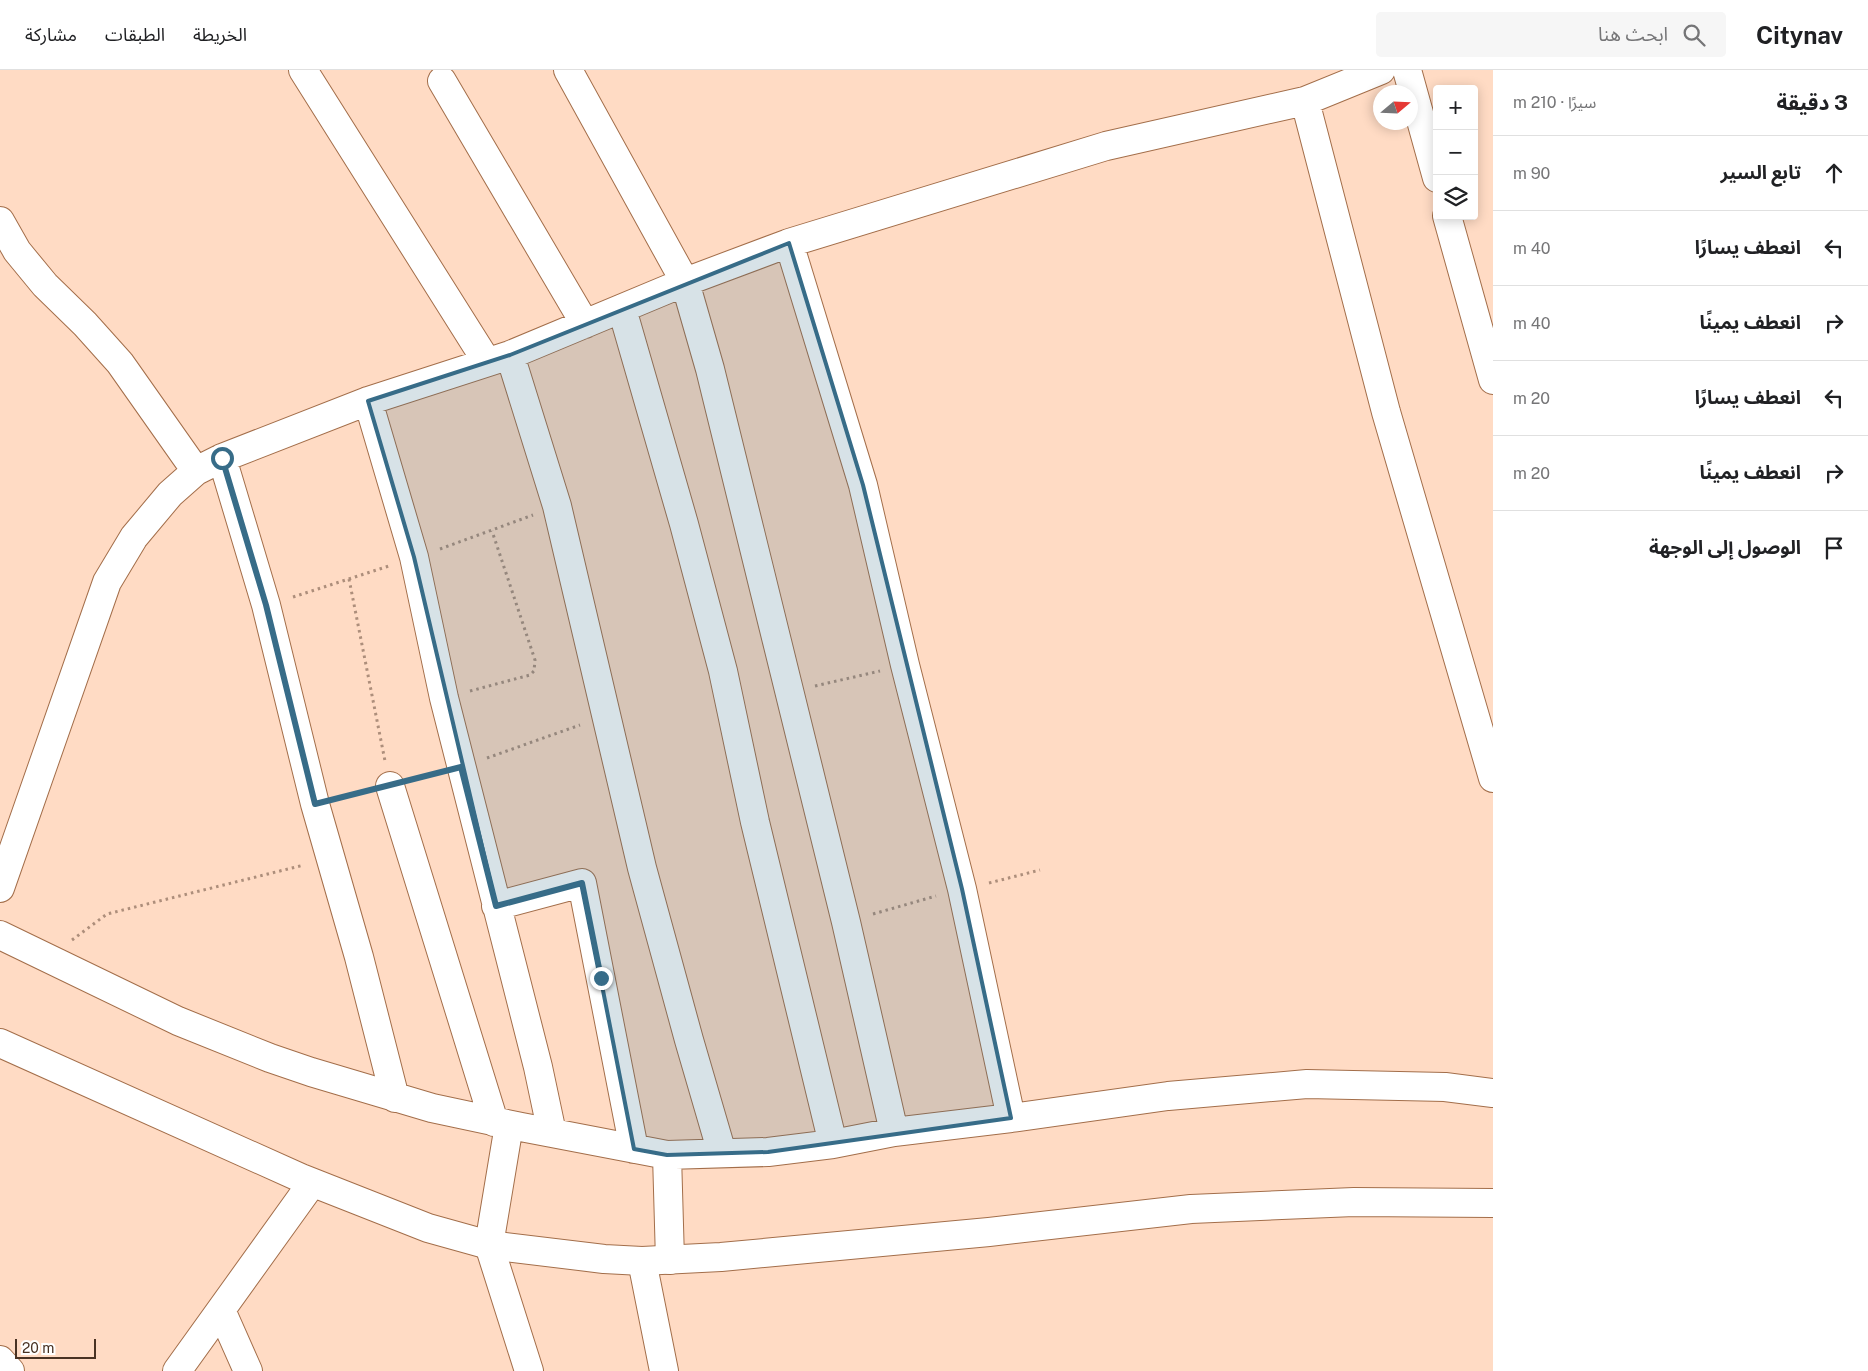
<!DOCTYPE html>
<html lang="ar">
<head>
<meta charset="utf-8">
<style>
	body { margin:0; font-family:"Public Sans","Noto Sans Arabic",sans-serif; background:#f6f6f6; color:#202124; direction:rtl }
	.controls { position:absolute; right:15px; top:15px; display:grid; overflow:hidden; border-radius:5px; box-shadow:0 2px 12px #0003 }
	.controls button { width:45px; height:45px; display:grid; place-items:center; padding:0; border:0; border-bottom:1px solid #e0e0e0; background:#fff; color:#202124; font:25px sans-serif }
	.compass { position:absolute; left:1373px; top:15px; width:45px; height:45px; border-radius:50%; background:#fff; box-shadow:0 2px 12px #0003; rotate:71deg }
	.scale { position:absolute; left:15px; bottom:12px; width:81px; box-sizing:border-box; padding-left:5px; border:2px solid #493223; border-top:0; font-size:14px; line-height:18px; white-space:nowrap; color:#493223; -webkit-text-stroke:4px #fff; paint-order:stroke }
	.stop { position:absolute; width:15px; height:15px; margin:-11px; border:4px solid #376c88; border-radius:50%; background:#fff }
	.stop.end { background:#376c88; border-color:#fff; box-shadow:0 1px 5px #0008 }
	.list { margin:0; padding:0; list-style:none }
	h2 { display:flex; justify-content:space-between; align-items:center; height:65px; margin:0; padding:0 20px; font-size:21px }
	h2 small { font-size:16px; font-weight:400; color:#757577 }
	.list li { display:grid; grid-template-columns:32px 1fr auto; gap:15px; align-items:center; box-sizing:border-box; height:75px; padding:0 20px; border-top:1px solid #e0e0e0 }
	.list b { display:block; font-size:19px; white-space:nowrap }
	.list em { font-size:16px; font-style:normal; color:#757577 }
	.icon { flex:none; width:28px; height:28px; fill:none; stroke:currentColor; stroke-width:2; stroke-linecap:round; stroke-linejoin:round }
	.map { position:relative; flex:none; width:1493px; height:1301px; overflow:hidden; direction:ltr }
	header { display:flex; align-items:center; gap:30px; box-sizing:border-box; height:70px; padding:0 25px; background:#fff; border-bottom:1px solid #e0e0e0 }
	header strong { font-size:24px }
	nav { display:flex; gap:28px; margin-inline-start:auto; font-size:18px }
	.search { width:350px; height:45px; background:#f6f6f6; display:flex; align-items:center; gap:12px; box-sizing:border-box; padding:0 18px; border-radius:5px; color:#757577; font-size:19px }
	main { display:flex }
	aside { flex:1; background:#fff }
	.map>svg:first-child { display:block }
</style>
</head>
<body>
<header>
<strong>Citynav</strong>
<div class="search"><svg class="icon" aria-label="search" viewBox="0 0 24 24"><circle cx="10" cy="10" r="6"/><path d="M15 15l6 6"/></svg>ابحث هنا</div>
<nav><a>الخريطة</a><a>الطبقات</a><a>مشاركة</a></nav>
</header>
<main>
<aside>
<h2>3 دقيقة<small>سيرًا · 210 m</small></h2>
<ul class="list">
<li><svg class="icon" aria-label="ahead" viewBox="0 0 24 24"><path d="M12 20V5M6 11l6-6 6 6"/></svg><div><b>تابع السير</b></div><em>90 m</em></li>
<li><svg class="icon" aria-label="left" viewBox="0 0 24 24"><path d="M17 20v-9H6M10 6l-5 5 5 5"/></svg><div><b>انعطف يسارًا</b></div><em>40 m</em></li>
<li><svg class="icon" aria-label="right" viewBox="0 0 24 24"><path d="M7 20v-9h11M14 6l5 5-5 5"/></svg><div><b>انعطف يمينًا</b></div><em>40 m</em></li>
<li><svg class="icon" aria-label="left" viewBox="0 0 24 24"><path d="M17 20v-9H6M10 6l-5 5 5 5"/></svg><div><b>انعطف يسارًا</b></div><em>20 m</em></li>
<li><svg class="icon" aria-label="right" viewBox="0 0 24 24"><path d="M7 20v-9h11M14 6l5 5-5 5"/></svg><div><b>انعطف يمينًا</b></div><em>20 m</em></li>
<li><svg class="icon" aria-label="arrive" viewBox="0 0 24 24"><path d="M6 21V4h12l-3 4 3 4H6"/></svg><div><b>الوصول إلى الوجهة</b></div></li>
</ul>
</aside>
<div class="map">
<svg width="1493" height="1301" viewBox="0 0 1493 1301">
	<rect width="100%" height="100%" fill="#ffdbc4"/>
	<g fill="none" stroke-linecap="round" stroke-linejoin="round">
		<g stroke="#a36e4a" stroke-width="30">
			<path id="minor" d="M303 0 487 292
				M568 0 685 212 710 299 846 852 894 1062
				M1407 0 1437 108
				M442 11 585 254
				M1305 31 1386 342 1493 708
				M1447 146 1493 310
				M0 151 17 181 45 215 85 254 120 293 196 401
				M789 173 863 415 905 595 962 819 1011 1048 1168 1026 1307 1014 1445 1017 1493 1023
				M510 285 557 436 642 798 689 970 722 1083
				M368 331 414 487 444 628 538 997 552 1063
				M222 388 266 535 315 734 359 887 395 1028
				M390 716 494 1052
				M0 818 107 512 134 467 170 424 196 401 222 388 368 331 510 285 685 212 789 173 1106 76 1305 31 1381 0
				M496 836 582 813 634 1079
				M0 865 178 951 270 988 311 1002 432 1038 521 1057 667 1085 768 1082 833 1074 755 752 723 601 684 454 622 239
				M509 1055 489 1175 529 1301
				M833 1074 894 1062 1011 1048
				M667 1085 670 1190
				M642 1191 664 1301
				M221 1240 248 1301
				M0 1290 10 1301
				M177 1301 312 1113"/>
		</g>
		<g stroke="#a36e4a" stroke-width="30">
			<path id="secondary" d="M0 973 301 1108 428 1158 489 1175 604 1189 642 1191 721 1187 989 1162 1191 1139 1354 1132 1493 1133"/>
		</g>
		<path stroke="#ad8e7b" stroke-width="3" stroke-dasharray="2.5 4" stroke-linecap="butt" d="M440 479 533 445
			M349 509 385 691
			M293 527 389 496
			M815 616 880 601
			M470 621 530 605 534 601 535 590 492 461
			M487 688 580 655
			M415 709 435 704
			M342 727 365 722
			M989 813 1040 800
			M873 844 936 826
			M72 870 107 844 304 795"/>
		<use href="#minor" stroke="#fff" stroke-width="28"/>
		<use href="#secondary" stroke="#fff" stroke-width="28"/>
	</g>
	<g fill="none" stroke-linecap="round" stroke-linejoin="round">
		<path stroke="#376c88" stroke-width="6" d="M222 388 266 535 315 734 461 697 496 836 582 813 601 908"/>
	</g>
	<path fill="#376c88" fill-opacity="0.2" stroke="#376c88" stroke-width="4" stroke-linejoin="round" d="M789 173 863 415 962 819 1011 1048 768 1082 667 1085 634 1079 582 813 496 836 414 487 368 331 510 285Z"/>
</svg>
<div class="controls">
<button>+</button>
<button>−</button>
<button><svg class="icon" aria-label="layers" viewBox="0 0 24 24"><path d="M12 4l9 5-9 5-9-5zM3 14l9 5 9-5"/></svg></button>
</div>
<svg class="compass" viewBox="-18 -18 36 36"><path d="M0-13l5 13h-10z" fill="#e53935"/><path d="M0 13l5-13h-10z" fill="#757577"/></svg>
<div class="scale">20 m</div>
<div class="stop" style="left:222px;top:388px"></div>
<div class="stop end" style="left:601px;top:908px"></div>
</div>
</main>
</body>
</html>
